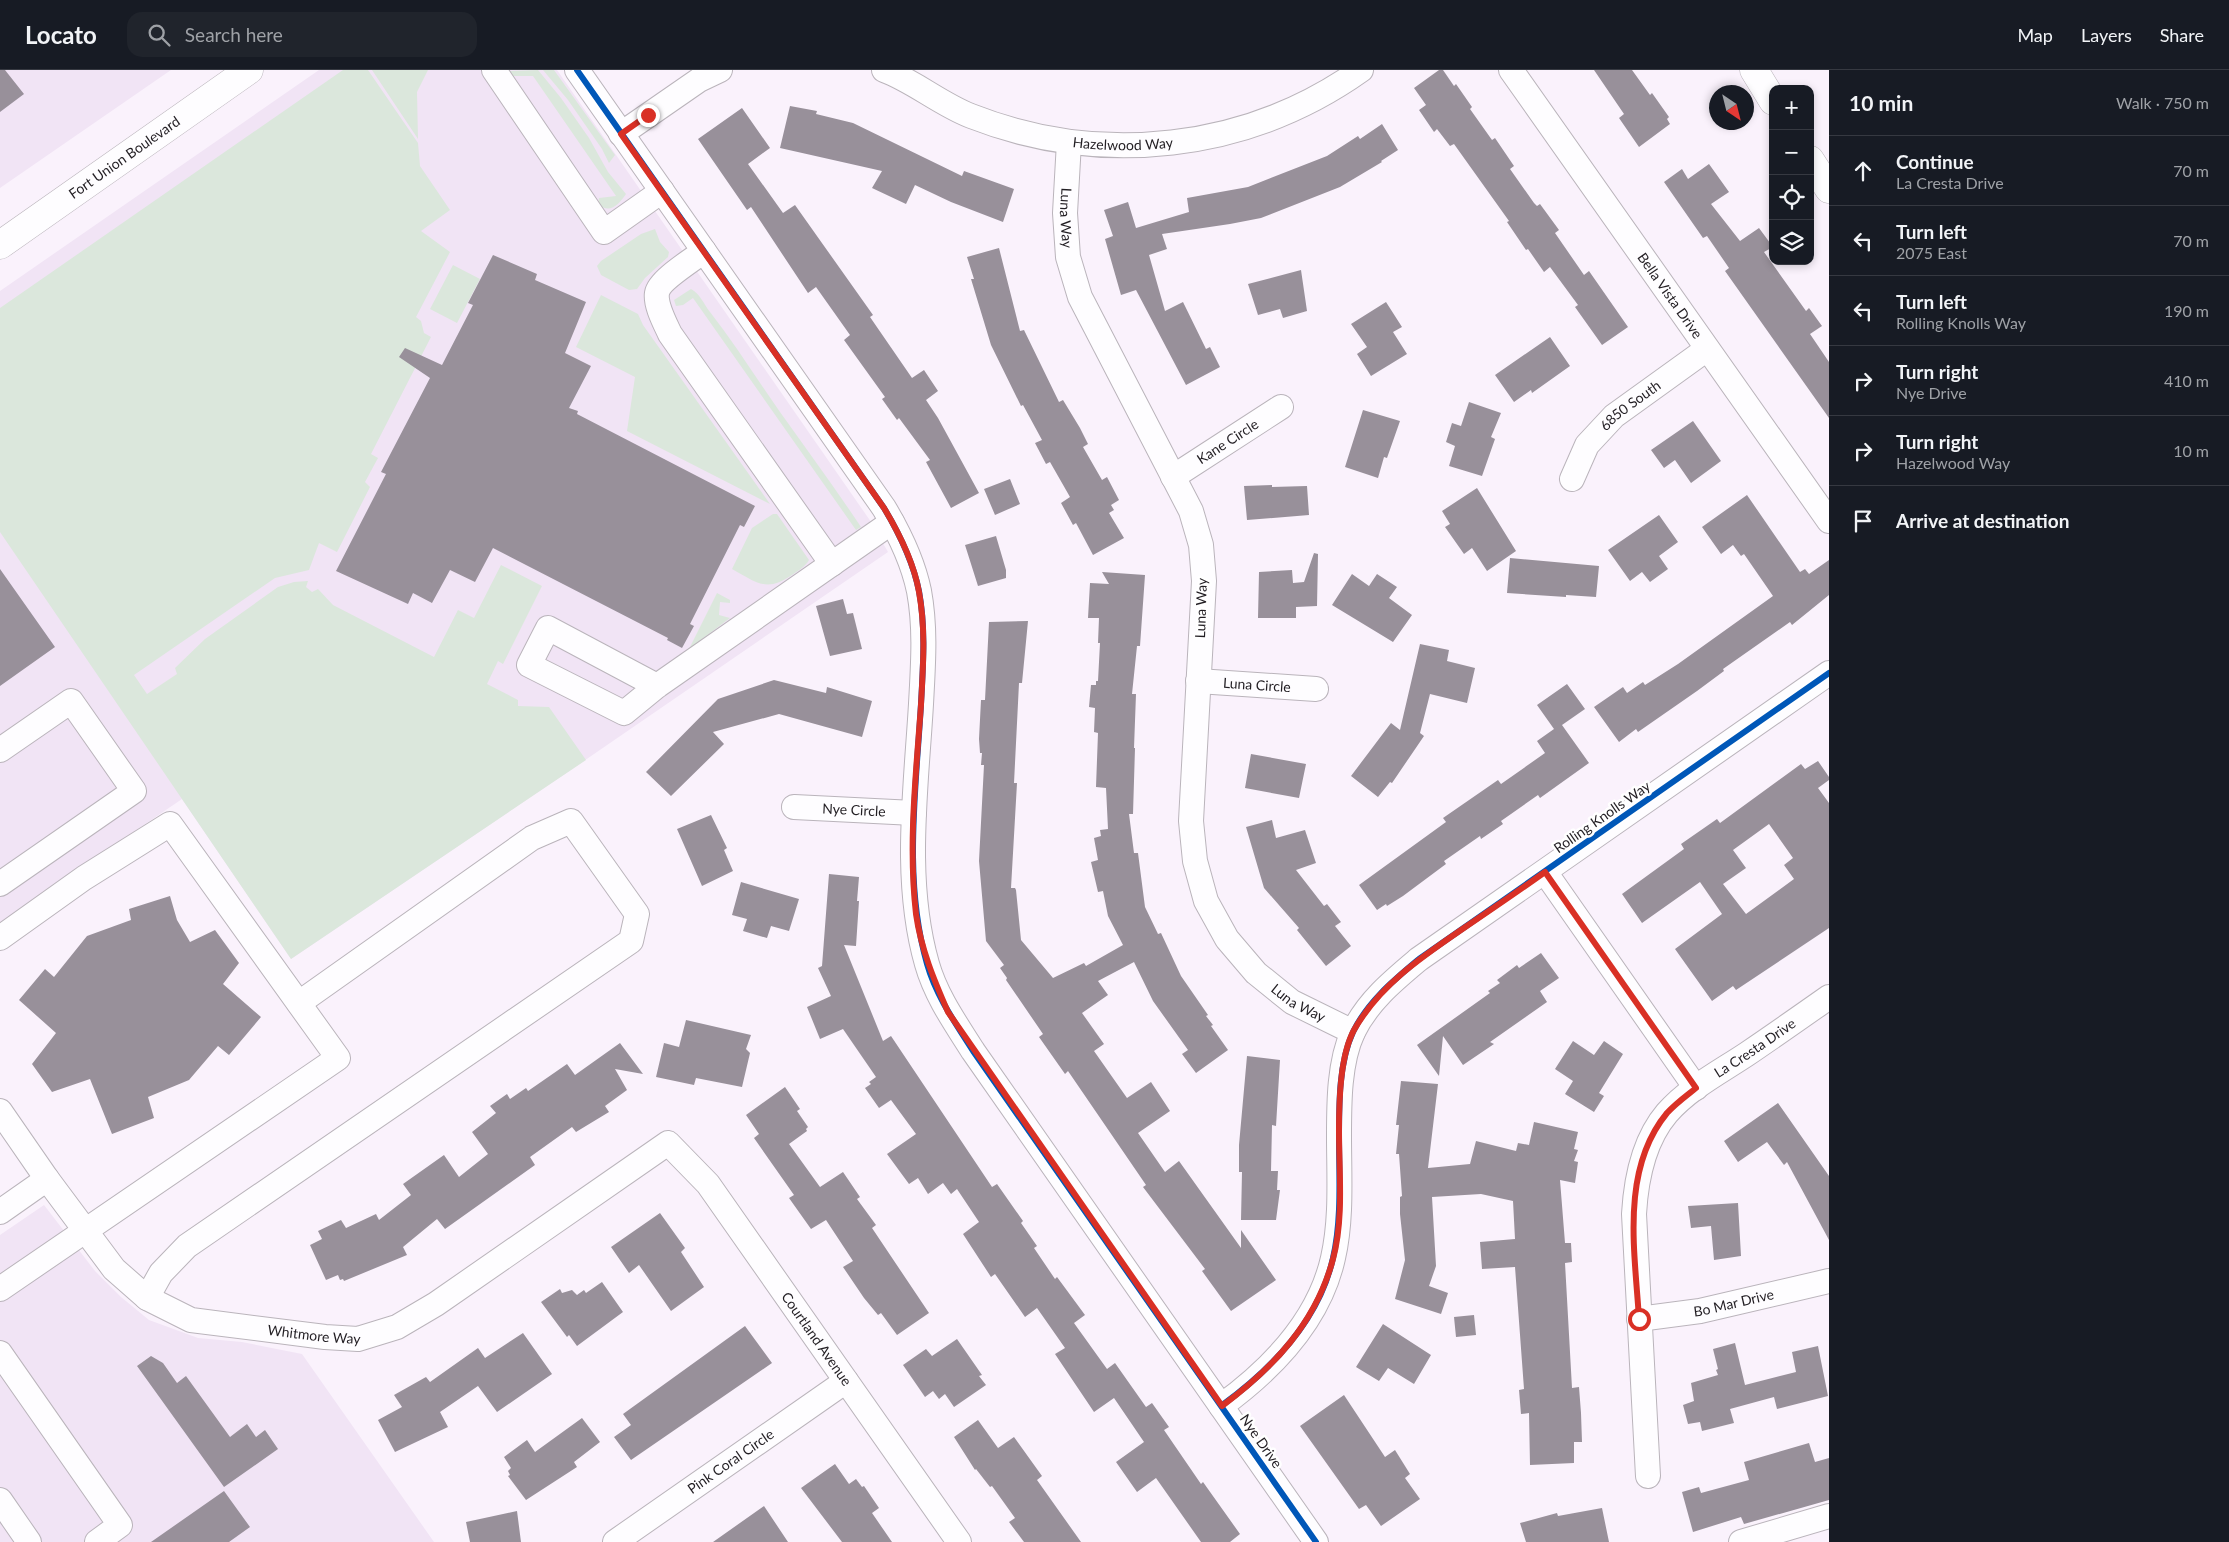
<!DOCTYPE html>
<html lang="en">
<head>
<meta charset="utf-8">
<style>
	body { margin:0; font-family:Lato,sans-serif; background:#20242c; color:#f1f3f6 }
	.controls { position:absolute; right:15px; top:15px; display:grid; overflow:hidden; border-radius:10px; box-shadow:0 2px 8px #0003 }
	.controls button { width:45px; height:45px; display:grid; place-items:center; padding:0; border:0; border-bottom:1px solid #363941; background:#171b24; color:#f1f3f6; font:25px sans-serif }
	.compass { position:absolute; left:1709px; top:15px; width:45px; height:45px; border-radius:50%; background:#171b24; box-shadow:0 2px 8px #0003; rotate:145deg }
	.stop { position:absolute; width:15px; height:15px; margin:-11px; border:4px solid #d93025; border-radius:50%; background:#fff }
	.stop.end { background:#d93025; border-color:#fff; box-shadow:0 1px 5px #0008 }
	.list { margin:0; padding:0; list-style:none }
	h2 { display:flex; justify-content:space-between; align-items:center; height:65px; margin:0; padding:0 20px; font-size:21px }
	h2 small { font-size:16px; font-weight:400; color:#9ea1a6 }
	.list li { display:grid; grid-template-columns:32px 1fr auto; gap:15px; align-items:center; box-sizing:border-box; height:70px; padding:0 20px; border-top:1px solid #363941 }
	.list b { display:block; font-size:19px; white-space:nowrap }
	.list p { margin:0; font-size:16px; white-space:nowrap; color:#9ea1a6 }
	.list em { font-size:16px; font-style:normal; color:#9ea1a6 }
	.icon { flex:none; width:28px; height:28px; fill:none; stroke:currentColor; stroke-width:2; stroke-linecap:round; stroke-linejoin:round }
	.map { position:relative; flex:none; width:1829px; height:1472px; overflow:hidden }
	header { display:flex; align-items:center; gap:30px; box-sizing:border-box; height:70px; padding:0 25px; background:#171b24; border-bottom:1px solid #363941 }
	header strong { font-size:24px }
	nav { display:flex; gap:28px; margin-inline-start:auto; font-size:18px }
	.search { width:350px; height:45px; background:#20242c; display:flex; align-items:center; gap:12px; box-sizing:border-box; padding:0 18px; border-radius:15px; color:#9ea1a6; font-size:19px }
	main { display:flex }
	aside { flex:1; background:#171b24 }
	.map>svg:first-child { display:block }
</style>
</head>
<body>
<header>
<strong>Locato</strong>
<div class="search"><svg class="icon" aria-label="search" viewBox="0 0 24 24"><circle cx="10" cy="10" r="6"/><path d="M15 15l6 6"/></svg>Search here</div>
<nav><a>Map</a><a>Layers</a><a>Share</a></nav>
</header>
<main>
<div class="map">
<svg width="1829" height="1472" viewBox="0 0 1829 1472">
	<rect width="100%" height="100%" fill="#faf2fc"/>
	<path fill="#f1e4f5" d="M0 0H171L0 118Z
		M319 0H557L869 449 888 482 578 695 291 889 182 729 0 853V221Z
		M44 1135 95 1201 121 1227 149 1250 198 1268 242 1272 302 1284 434 1472H0V1165Z"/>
	<path fill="#dbe7dc" d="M343 0H368L418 73 420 96 450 140 421 161 450 182 416 247 421 251 424 263 431 267 371 384 378 388 365 412 370 417 337 482 319 473 309 500 275 508 134 605 147 624 177 604 175 598 205 569 278 517 294 512 308 511 306 517 312 522 318 519 333 535 434 587 458 540 474 548 501 495 542 516 503 594 498 591 487 614 518 630V636L549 637 586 690 291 889 0 462V238Z
		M372 0H428L417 22 418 69Z
		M538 0 561 28 589 68 608 102 626 124C619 134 610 145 598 134L599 128 616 126 533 6H511L510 1Z
		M543 0H554L615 85 609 93 602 79 568 30Z
		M655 159 660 172 669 182 668 187 645 208 637 219 629 220 601 205 597 196 601 191 641 164Z
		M453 195 480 209 457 253 430 239Z
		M691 219C701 225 703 233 710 242 735 274 756 308 780 342 807 380 835 418 861 457L856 460 693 228 683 235 676 236 674 230Z
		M601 225 638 244 643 255 770 434 627 361 635 307 576 277Z
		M773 444H777L809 490C805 497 799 500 792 505 766 523 756 512 732 499L752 458Z
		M717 523 730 530V533L720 532 719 545 730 548 689 579Z"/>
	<path fill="#98909a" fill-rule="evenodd" d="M0 0H5L24 24 0 42Z
		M1439 0H1443L1454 16 1456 14 1472 37 1470 39 1492 70 1495 68 1514 96 1510 99 1534 133 1537 136 1540 134 1559 160 1555 163 1584 205 1589 201 1628 257 1602 275 1575 237 1578 235 1550 197 1544 202 1528 179 1526 180 1507 152 1509 151 1454 74 1450 76 1437 59 1434 62 1419 40 1426 35 1414 18Z
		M1594 0H1632L1650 25 1652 23 1669 47 1667 49 1670 54 1639 77 1619 48 1624 44Z
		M790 36 817 41 816 44 853 53 962 106 964 101 1014 119 1003 152 951 132 915 115 906 134 872 118 882 101 780 78Z
		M742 38 770 78 748 94 783 143 795 135 873 245 870 247 912 308 924 300 938 321 926 330 938 348 979 423 951 438 926 392 930 390 899 348 897 350 882 329 885 327 844 270 850 265 816 217 808 223 751 137 747 140 698 69Z
		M1382 54 1398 80 1381 91 1382 92 1340 117 1261 148 1230 154 1162 164 1167 179 1149 185 1165 241 1183 232 1206 279 1210 277 1220 297 1186 315 1136 220 1121 225 1105 169 1113 166 1104 140 1128 132 1136 158 1189 142 1187 128 1248 117 1327 86 1358 66 1360 69Z
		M1709 94 1729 122 1711 134 1740 171 1759 158 1773 177 1764 182 1806 241 1809 238 1822 256 1810 264 1829 292V348L1725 201 1729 198 1707 166 1703 168 1664 112 1682 99 1688 109Z
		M999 178 1020 261 1024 260 1059 332 1063 330 1080 358 1088 374 1083 377 1102 410 1107 407 1119 430 1111 435 1114 440 1109 443 1124 468 1093 485 1076 453 1073 455 1061 433 1070 427 1050 392 1046 394 1035 373 1042 370 1023 335 1021 336 991 275 971 209H974L967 187Z
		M493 185 537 204 535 210 586 232 565 283 591 296 569 338 578 341 577 344 755 436 744 457 740 455 690 554 694 556 682 578 667 570 668 568 493 478 475 512 450 500 432 533 413 523 408 534 336 501 386 404 381 402 430 308 399 287 405 278 442 295 473 235 468 233Z
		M1301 200 1307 241 1283 248 1280 239 1258 245 1248 214Z
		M1386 232 1402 257 1393 262 1407 284 1371 306 1357 284 1367 277 1351 254Z
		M1550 267 1570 296 1532 323 1531 320 1514 332 1495 305Z
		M1469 332 1501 343 1491 367 1495 369 1482 406 1449 396 1455 376 1446 372 1452 353 1461 356Z
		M1363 340 1400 351 1387 388 1384 387 1378 408 1345 397Z
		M1693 351 1721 391 1691 413 1675 390 1664 398 1651 380Z
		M1010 409 1020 434 995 445 984 419Z
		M1272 415V417L1307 416 1309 445 1247 450 1244 416Z
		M1477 418 1516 481 1487 501 1472 478 1464 484 1445 457 1450 454 1442 441Z
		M1747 425 1800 502 1805 499 1809 504 1829 490V525L1792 555 1790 552 1723 599 1724 601 1697 621 1638 662 1636 659 1619 672 1594 637 1623 617 1627 623 1643 612 1645 615 1678 594 1773 526 1744 484 1741 486 1733 475 1721 484 1702 457Z
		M1659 445 1678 472 1659 486 1668 499 1650 512 1642 502 1630 511 1608 480Z
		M996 466 1006 500V508L978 516 965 475Z
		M1314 483 1318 484 1317 536 1296 537V548H1258L1259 502 1292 500 1293 513 1304 512Z
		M1510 488 1599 496 1596 527 1566 525V527L1507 523Z
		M0 499 55 577 0 616Z
		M1102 502 1145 505 1140 576H1137L1132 624H1136L1134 678H1135L1133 744H1129L1134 783H1138L1145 837 1158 864 1161 863 1181 906 1208 945 1206 946 1213 955 1211 956 1228 980 1196 1003 1182 984 1188 980 1153 931 1134 892 1098 911 1108 925 1082 943 1104 974 1094 981 1127 1028 1151 1012 1170 1041 1138 1063 1165 1102 1179 1091 1241 1178V1160L1276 1210 1231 1241 1202 1201 1205 1199 1143 1117 1146 1115 1068 1001 1065 1004 1039 967 1043 964 1006 910 1007 908 1000 898 1004 895 986 871 979 791 984 695H981L982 683H980L979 669 981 630H985L989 552 1028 551 1022 613H1019L1014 713H1017L1011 818H1015L1016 820 1021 870 1053 908 1084 893 1086 896 1123 875 1108 846 1103 821 1098 822 1091 792 1098 790 1094 768 1101 766 1100 760 1108 759 1106 718 1096 717 1098 663 1094 662 1095 638 1089 637 1091 615H1096V611H1098L1100 573H1098L1099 548H1088L1090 513 1109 514Z
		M1352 504 1369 516 1377 504 1397 517 1389 528 1412 545 1393 572 1332 535Z
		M843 529 847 544 853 543 862 579 830 586 816 536Z
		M1420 574 1449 580 1447 591 1475 598 1467 633 1430 624 1420 663 1424 666 1392 713 1390 712 1378 727 1351 706 1391 653 1400 660Z
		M774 610 826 623 827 617 872 631 862 667 779 644 713 662 724 674 671 726 646 702 718 629Z
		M1567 614 1585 639 1562 655 1589 693 1540 728 1538 725 1501 751 1503 754 1481 769 1480 766 1444 791 1446 794 1403 826 1387 836 1386 834 1377 840 1359 815 1446 752 1443 748 1498 710 1501 714 1545 683 1537 671 1554 659 1537 635Z
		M1251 684 1306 694 1299 728 1245 718Z
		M1818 691 1829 707V710L1818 718 1829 733V858L1736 920 1733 916 1712 931 1675 879 1722 844 1700 812 1642 853 1622 824 1684 779 1681 774 1717 749 1720 753 1801 694 1805 699ZM1769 754 1793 788 1784 795 1794 809 1746 844 1723 814 1746 798 1733 780Z
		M711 745 727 778 724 780 733 801 702 816 677 759Z
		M1272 750 1276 768 1305 760 1316 793 1296 800 1324 836 1327 834 1341 852 1335 856 1351 876 1326 896 1297 860 1299 858 1264 818 1246 757Z
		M829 804 859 807 857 831H859L856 876 844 875 883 971 891 966 992 1117 997 1114 1023 1151 1021 1153 1037 1176 1034 1178 1055 1209 1057 1207 1085 1245 1074 1253 1107 1299 1115 1293 1146 1337 1152 1333 1169 1357 1164 1360 1201 1414 1203 1412 1240 1464 1230 1472H1201L1156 1408 1137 1422 1116 1392 1144 1372 1114 1328 1094 1342 1055 1284 1065 1278 1037 1238 1025 1247 995 1204 991 1207 963 1164 979 1152 957 1119 951 1124 943 1113 928 1124 918 1108 909 1114 887 1084 916 1064 891 1030 879 1038 865 1018 871 1014 869 1012 876 1007 843 959 820 969 807 937 831 926 818 898 822 896Z
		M741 812 799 829 789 861 771 856 767 868 743 861 747 849 732 845Z
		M170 826 177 850 190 872 215 860 239 893 223 914 261 947 229 985 218 976 189 1010 148 1027 154 1048 112 1064 90 1009 52 1022 32 994 56 963 19 930 45 899 54 907 87 866 131 850 129 839Z
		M1541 883 1559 908 1540 921 1547 932 1490 972 1494 974 1463 995 1443 966 1439 1006 1417 975 1490 923 1488 921 1500 913 1497 910 1517 895 1519 898Z
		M686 950 751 965 746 979 750 983 742 1017 696 1008 694 1015 656 1007 664 973 679 977Z
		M1573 971 1594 985 1604 971 1623 984 1599 1023 1604 1026 1594 1042 1565 1024 1573 1011 1555 999Z
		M620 973 643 1004 615 999 627 1020 605 1036 609 1042 576 1062 572 1057 530 1087 535 1095 445 1159 437 1149 403 1177 407 1185 344 1211 343 1209 340 1210 338 1205 326 1210 310 1175 322 1169 318 1161 341 1150 346 1158 376 1144 379 1150 411 1125 403 1114 444 1085 459 1107 488 1084 472 1062 496 1043 490 1036 507 1024 510 1029 526 1018 528 1021 567 994 575 1005Z
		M1247 986 1280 990 1276 1056 1272 1055 1271 1101H1278L1277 1120H1280L1276 1150H1241L1242 1102H1239V1075Z
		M1401 1011 1438 1014 1428 1098 1470 1094 1476 1071 1516 1081 1518 1073 1529 1075 1534 1052 1578 1062 1574 1079 1578 1080 1574 1091 1578 1092 1575 1113 1560 1110 1565 1173H1571L1572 1192 1565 1193 1572 1318 1579 1317 1581 1343 1582 1372H1574V1393L1530 1395 1529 1343 1521 1344 1519 1320 1524 1319 1515 1197 1482 1199 1480 1172 1515 1169 1513 1131 1481 1124 1432 1127 1436 1196 1429 1216 1448 1223 1441 1244 1395 1229 1405 1190 1400 1144V1127L1402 1126 1399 1084H1396L1399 1055H1396Z
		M785 1017 800 1039 797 1041 808 1057 806 1059 807 1061 789 1074 820 1117 843 1102 860 1127 857 1129 876 1155 872 1158 929 1243 897 1265 881 1243 878 1245 864 1228 843 1197 853 1191 826 1150 811 1159 789 1128 794 1125 754 1068 759 1064 746 1045Z
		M1778 1033 1829 1106V1170L1787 1092 1784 1095 1767 1072 1738 1092 1724 1071Z
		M1738 1133 1741 1186 1714 1190 1711 1156 1691 1158 1688 1136Z
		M660 1143 685 1178 681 1182 704 1217 671 1241 639 1195 629 1203 611 1177Z
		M602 1212 623 1242 577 1276 569 1265 567 1267 541 1232 560 1219 562 1223 572 1220 577 1225 584 1220 586 1223Z
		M1474 1245 1476 1265 1456 1267 1454 1247Z
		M1383 1254 1431 1285 1414 1314 1388 1298 1379 1311 1356 1297Z
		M745 1256 772 1293 631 1390 614 1367 631 1355 623 1344Z
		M523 1263 552 1304 497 1342 478 1316 440 1342 448 1357 395 1382 378 1350 402 1337 394 1325 426 1307 430 1312 478 1278 485 1288Z
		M957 1269 982 1305 979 1306 986 1315 954 1337 945 1324 939 1329 933 1321 925 1327 903 1295 926 1279 932 1286Z
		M1735 1273 1745 1315 1796 1302 1792 1282 1818 1276 1828 1326 1777 1339 1774 1327 1730 1339 1734 1353 1702 1361 1700 1352 1688 1354 1683 1335 1694 1331 1691 1313 1718 1305 1716 1300 1718 1299 1713 1279Z
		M151 1286 163 1293 177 1313 186 1306 230 1367 247 1354 256 1367 265 1360 278 1379 224 1417 137 1296Z
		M1344 1325 1385 1387 1395 1380 1410 1404 1405 1408 1420 1429 1381 1456 1366 1435 1359 1439 1300 1356Z
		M582 1348 600 1372 574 1392 577 1397 526 1430 508 1406 510 1405 508 1401 511 1398 504 1387 527 1370 535 1382Z
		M978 1350 998 1378 1014 1367 1042 1406 1037 1410 1081 1472H1024L1009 1452 1015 1448 992 1416 990 1417 976 1399 975 1400 954 1367Z
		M1809 1373 1815 1392 1829 1388V1430L1744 1454 1741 1447 1693 1462 1682 1422 1699 1417 1701 1423 1749 1410 1744 1392Z
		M835 1394 849 1414 856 1409 862 1417 864 1416 879 1438 872 1443 892 1472H842L801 1418Z
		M224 1421 250 1457 229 1472H151Z
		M764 1436 788 1472H713Z
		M1602 1438 1609 1472H1526L1520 1453 1557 1443 1558 1446Z
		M517 1441 521 1472H470L466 1452Z"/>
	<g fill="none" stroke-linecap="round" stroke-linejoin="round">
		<g stroke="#bab4bb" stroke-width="26">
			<g id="minor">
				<path d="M494 0 604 162 662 121"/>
				<path d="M577 0 884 438C899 463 913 492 919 521 926 559 923 596 921 634 916 720 903 810 927 894 936 926 956 954 973 981L1316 1472"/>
				<path id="s1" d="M884 0C914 11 940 34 971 46 1101 97 1247 81 1361 0"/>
				<path id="s2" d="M1511 0 1829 451"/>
				<path d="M621 64 699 10 720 0"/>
				<path id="s3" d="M1069 72 1065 143 1068 187 1080 227 1191 441 1201 475 1204 511 1191 751 1195 791 1206 831 1227 869 1256 903 1292 932 1353 962"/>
				<path d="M704 181C694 189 659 210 657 223 655 235 665 253 670 264L832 494"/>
				<path id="s4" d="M1173 407 1281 337"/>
				<path id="s5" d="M1572 409 1587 375 1614 346 1707 279"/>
				<path id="s6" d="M1198 611 1316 619"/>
				<path d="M657 616 548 558 529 595 624 643 657 616 892 452"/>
				<path d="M0 680 71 631 134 721 0 814"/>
				<path id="s7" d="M794 737 914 743"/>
				<path d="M1545 802 1696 1018"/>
				<path d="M0 868 84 808 170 754 338 988 0 1219"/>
				<path id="s8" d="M0 1041 47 1109 114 1199 147 1228 191 1250 325 1267 358 1269 397 1257 436 1234 668 1073 708 1114 959 1472"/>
				<path d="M0 1142 47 1109"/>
				<path d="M147 1228 161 1203 187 1176 631 871 637 844 571 751 532 768 299 933"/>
				<path id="s9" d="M1639 1249 1700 1241 1829 1211"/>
				<path d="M0 1283 120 1455 97 1472"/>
				<path d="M1221 1336C1272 1299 1319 1251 1333 1188 1342 1149 1339 1106 1339 1066 1339 1033 1339 992 1353 962 1368 931 1394 910 1419 889L1829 603"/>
				<path id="s10" d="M1648 1406 1634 1144C1636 1109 1644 1070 1667 1043 1689 1018 1720 1002 1747 984 1775 965 1802 946 1829 927"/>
				<path d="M0 1430 29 1472"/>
				<path id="s11" d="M615 1472 846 1311"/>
				<path d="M1741 1472 1829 1446"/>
			</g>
		</g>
		<g stroke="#bab4bb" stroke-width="29">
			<g id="major">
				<path d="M1754 0 1773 31"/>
				<path d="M1810 90 1829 119"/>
				<path id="s12" d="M0 175 249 0"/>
			</g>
		</g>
		<use href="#minor" stroke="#fefdff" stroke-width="24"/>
		<use href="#major" stroke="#fefdff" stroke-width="28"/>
		<g stroke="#fff" stroke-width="9">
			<path id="cycleway" d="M577 0 884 438C899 463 913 492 919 521 926 559 923 596 921 634 916 720 903 810 927 894 936 926 956 954 973 981L1316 1472
				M1221 1336C1272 1299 1319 1251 1333 1188 1342 1149 1339 1106 1339 1066 1339 1033 1339 992 1353 962 1368 931 1394 910 1419 889L1829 603"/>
		</g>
		<use href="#cycleway" stroke="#0057b8" stroke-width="6"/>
	</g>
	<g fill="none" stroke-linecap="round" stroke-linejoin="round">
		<path stroke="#d93025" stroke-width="6" d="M648 45 621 64 884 438C899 463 914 493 919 522 926 560 923 597 921 635 916 704 908 775 916 844 921 879 934 910 948 942L1222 1336C1273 1298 1316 1253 1333 1189 1344 1148 1339 1102 1339 1061 1339 1031 1340 986 1354 960 1379 916 1420 888 1461 860 1489 841 1517 822 1545 802L1696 1018C1686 1026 1675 1034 1667 1043 1620 1100 1635 1182 1639 1249"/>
	</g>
	<g text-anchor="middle" stroke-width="5" stroke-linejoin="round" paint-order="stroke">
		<g font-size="14" fill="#221e23" stroke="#fff">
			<text dy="5" stroke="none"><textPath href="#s1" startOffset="254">Hazelwood Way</textPath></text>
			<text dy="5" stroke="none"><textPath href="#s12" startOffset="152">Fort Union Boulevard</textPath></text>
			<text dy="5" stroke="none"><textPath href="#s3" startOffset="76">Luna Way</textPath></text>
			<text dy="5" stroke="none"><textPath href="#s2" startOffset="276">Bella Vista Drive</textPath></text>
			<text dy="5" stroke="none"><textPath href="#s5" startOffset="96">6850 South</textPath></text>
			<text dy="5" stroke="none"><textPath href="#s4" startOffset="65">Kane Circle</textPath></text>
			<text transform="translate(1201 538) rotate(-88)" y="5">Luna Way</text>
			<text dy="5" stroke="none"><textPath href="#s6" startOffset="59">Luna Circle</textPath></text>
			<text dy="5" stroke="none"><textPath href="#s7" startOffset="60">Nye Circle</textPath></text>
			<text transform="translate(1602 747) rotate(-35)" y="5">Rolling Knolls Way</text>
			<text dy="5" stroke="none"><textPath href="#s3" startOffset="932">Luna Way</textPath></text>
			<text dy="5" stroke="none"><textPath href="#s10" startOffset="480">La Cresta Drive</textPath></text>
			<text dy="5" stroke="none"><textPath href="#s9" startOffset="96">Bo Mar Drive</textPath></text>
			<text dy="5" stroke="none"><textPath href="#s8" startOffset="412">Whitmore Way</textPath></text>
			<text dy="5" stroke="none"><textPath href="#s8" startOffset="1071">Courtland Avenue</textPath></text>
			<text transform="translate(1261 1371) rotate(55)" y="5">Nye Drive</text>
			<text dy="5" stroke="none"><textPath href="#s11" startOffset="141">Pink Coral Circle</textPath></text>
		</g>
	</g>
</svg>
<div class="controls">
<button>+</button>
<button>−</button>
<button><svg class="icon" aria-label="locate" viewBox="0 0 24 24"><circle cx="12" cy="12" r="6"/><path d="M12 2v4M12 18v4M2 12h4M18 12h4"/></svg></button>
<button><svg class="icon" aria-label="layers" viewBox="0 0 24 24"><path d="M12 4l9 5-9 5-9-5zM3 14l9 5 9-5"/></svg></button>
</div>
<svg class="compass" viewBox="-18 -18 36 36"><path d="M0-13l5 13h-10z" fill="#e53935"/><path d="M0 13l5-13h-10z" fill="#9ea1a6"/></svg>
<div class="stop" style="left:1639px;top:1249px"></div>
<div class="stop end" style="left:648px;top:45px"></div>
</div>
<aside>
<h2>10 min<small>Walk · 750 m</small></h2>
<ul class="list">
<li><svg class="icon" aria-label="ahead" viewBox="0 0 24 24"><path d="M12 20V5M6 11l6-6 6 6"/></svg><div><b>Continue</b><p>La Cresta Drive</p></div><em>70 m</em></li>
<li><svg class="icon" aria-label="left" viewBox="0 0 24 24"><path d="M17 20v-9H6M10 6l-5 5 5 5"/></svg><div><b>Turn left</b><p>2075 East</p></div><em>70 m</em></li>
<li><svg class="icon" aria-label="left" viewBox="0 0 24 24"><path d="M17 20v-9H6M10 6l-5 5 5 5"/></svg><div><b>Turn left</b><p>Rolling Knolls Way</p></div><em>190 m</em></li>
<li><svg class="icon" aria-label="right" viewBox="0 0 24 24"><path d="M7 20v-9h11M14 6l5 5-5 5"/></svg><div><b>Turn right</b><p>Nye Drive</p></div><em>410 m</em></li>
<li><svg class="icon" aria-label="right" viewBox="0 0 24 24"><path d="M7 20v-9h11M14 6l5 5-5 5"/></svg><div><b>Turn right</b><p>Hazelwood Way</p></div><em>10 m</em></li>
<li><svg class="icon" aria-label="arrive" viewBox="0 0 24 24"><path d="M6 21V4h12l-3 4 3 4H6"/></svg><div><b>Arrive at destination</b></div></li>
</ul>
</aside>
</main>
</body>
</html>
